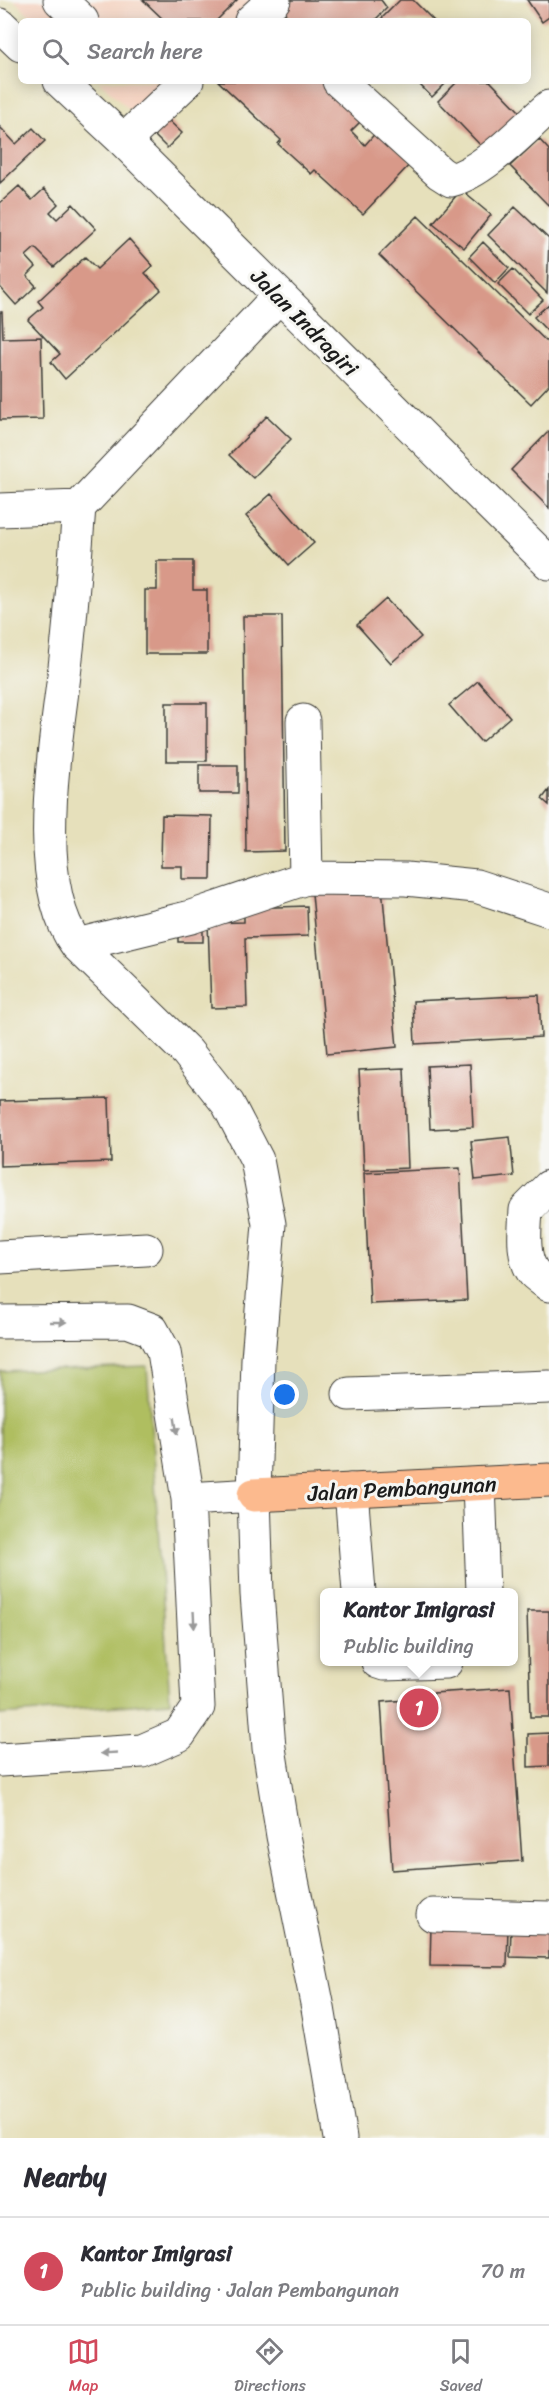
<!DOCTYPE html>
<html lang="en">
<head>
<meta charset="utf-8">
<style>
	body { margin:0; font-family:Sriracha,sans-serif; background:#f7f7f7; color:#2b2b33 }
	.you { position:absolute; left:285px; top:1395px; width:21px; height:21px; margin:-15px; border:4px solid #fff; border-radius:50%; background:#1a73e8; box-shadow:0 0 0 9px #1a73e833 }
	.badge { display:grid; place-items:center; width:39px; height:39px; border-radius:50%; background:#d1495b; color:#fff; font-size:20px; font-weight:700 }
	.pin { position:absolute; translate:-50% -50%; border:3px solid #fff; box-shadow:0 2px 6px #0006 }
	.popup { position:absolute; left:320px; top:1588px; width:198px; height:78px; box-sizing:border-box; display:grid; place-content:center; border-radius:9px; background:#fff; filter:drop-shadow(0 2px 4px #0005); font-size:20px; white-space:nowrap; color:#7c7c81 }
	.popup b { font-size:22px; color:#2b2b33 }
	.popup::after { content:''; position:absolute; left:50%; top:100%; margin-left:-12px; border:12px solid transparent; border-top-color:#fff }
	.list { margin:0; padding:0; list-style:none }
	h2 { display:flex; justify-content:space-between; align-items:center; height:78px; margin:0; padding:0 24px; font-size:26px }
	h2 small { font-size:20px; font-weight:400; color:#7c7c81 }
	.list li { display:grid; grid-template-columns:39px 1fr auto; gap:18px; align-items:center; box-sizing:border-box; height:108px; padding:0 24px; border-top:2px solid #e1e1e2 }
	.list b { display:block; font-size:22px; white-space:nowrap }
	.list p { margin:0; font-size:20px; white-space:nowrap; color:#7c7c81 }
	.list em { font-size:20px; font-style:normal; color:#7c7c81 }
	.icon { flex:none; width:33px; height:33px; fill:none; stroke:currentColor; stroke-width:2; stroke-linecap:round; stroke-linejoin:round }
	.map { position:relative; flex:none; width:549px; height:2138px; overflow:hidden }
	.search { position:absolute; background:#fff; box-shadow:0 3px 15px #0003; left:18px; right:18px; top:18px; height:66px; display:flex; align-items:center; gap:15px; box-sizing:border-box; padding:0 21px; border-radius:9px; color:#7c7c81; font-size:22px }
	.sheet { height:186px; background:#fff }
	nav { display:flex; justify-content:space-around; align-items:center; box-sizing:border-box; height:84px; border-top:2px solid #e1e1e2; background:#fff; font-size:16px; color:#7c7c81 }
	nav a { display:grid; justify-items:center; gap:3px }
	nav .on { color:#d1495b }
	.map>svg:first-child { display:block }
</style>
</head>
<body>
<div class="map">
<svg width="549" height="2138" viewBox="0 0 549 2138">
	<rect width="100%" height="100%" fill="#f6f6f2"/>
	<filter id="ink" filterUnits="userSpaceOnUse"><feTurbulence type="fractalNoise" baseFrequency=".0167" numOctaves="2"/><feDisplacementMap in="SourceGraphic" scale="12" xChannelSelector="R" yChannelSelector="G"/><feConvolveMatrix kernelMatrix="1 2 1 2 8 2 1 2 1" color-interpolation-filters="sRGB"/></filter>
	<filter id="wash" filterUnits="userSpaceOnUse"><feTurbulence type="fractalNoise" baseFrequency=".008" numOctaves="4" result="noise"/><feDisplacementMap in="SourceGraphic" scale="24" xChannelSelector="R" yChannelSelector="G"/><feGaussianBlur stdDeviation="1.35" result="paint"/><feColorMatrix in="noise" values="0 0 0 0 0 0 0 0 0 0 0 0 0 0 0 0 0 1.4 0 .05"/><feComposite in="paint" operator="in"/></filter>
	<g filter="url(#wash)">
		<rect width="100%" height="100%" fill="#e6e0bb"/>
		<path fill="#f5d3c1" d="M14 0H260L238 21H36Z
			M99 81H175L137 117Z"/>
		<path fill="#afbe61" stroke="#666d3e" stroke-width="1.5" d="M147 1366 170 1702 0 1715V1371Z"/>
		<g id="blocks">
			<path fill="#d89989" d="M143 0H237L216 21H165Z
				M283 0H381L387 8 374 21H293L277 6Z
				M400 0H413L434 21H379Z
				M527 0H549V17L542 22Z
				M218 81H322L363 119 351 131 365 145 378 130 412 162 363 214 315 170 311 174 278 144 281 140Z
				M416 81H448L432 97Z
				M458 81H490L521 113 483 148 438 101Z
				M163 115 182 133 167 148 148 129Z
				M0 127 16 144 33 128 45 141 0 183Z
				M539 139 549 150V206L510 166Z
				M19 186 32 200 44 189 58 204 50 212 57 219 73 204 96 229 54 267 35 248 26 256 36 267 27 276 36 286 16 305 0 287V203Z
				M461 190 491 215 464 248 433 223Z
				M515 207 549 239 547 293 488 235Z
				M418 216 549 344V385L531 404 379 255Z
				M129 239 153 266 145 273 161 290 65 379 51 362 60 354 28 320 43 307 38 301 85 257 97 269Z
				M483 242 509 268 495 283 469 257Z
				M513 269 543 300 528 314 498 284Z
				M549 304V333L534 317Z
				M0 312H2L3 338 41 337 43 419 0 420Z
				M267 416 291 439 253 478 229 455Z
				M549 431V508L511 470Z
				M271 494 314 543 289 565 246 516Z
				M157 561H193V590H207V654H145V590H157Z
				M386 599 421 637 391 663 357 625Z
				M243 616H282L285 851 246 852Z
				M478 681 510 717 481 742 449 705Z
				M166 703H207V761H166Z
				M199 765H238V793H199Z
				M549 790V805L542 799Z
				M162 815 212 816 211 879H182V866H161Z
				M382 887 397 1047 327 1054 312 894Z
				M307 906 308 936 245 938 247 1007 211 1008 208 923 244 922V908Z
				M178 926H203V942H178Z
				M539 995 541 1037 415 1044 413 1001Z
				M470 1064 473 1127 430 1129 427 1066Z
				M404 1068 408 1168 364 1170 359 1070Z
				M109 1098 111 1162 0 1166V1101Z
				M510 1137 514 1176 475 1180 471 1141Z
				M460 1168 467 1300 370 1304 364 1173Z
				M527 1611H549V1717H530Z
				M510 1688 522 1861 392 1870 381 1702 434 1698 433 1693Z
				M549 1733V1766L528 1767V1734Z
				M431 1925 508 1926 507 1967 430 1966Z
				M511 1930 549 1931V1958L510 1957Z"/>
		</g>
	</g>
	<g filter="url(#ink)">
		<use href="#blocks" fill-opacity="0" stroke="#3a3934" stroke-width="1.5"/>
		<g fill="none" stroke-linecap="round" stroke-linejoin="round">
			<g stroke="#3a3934" stroke-width="35">
				<path id="minor" d="M60 0 82 21
					M251 21 274 0
					M0 25 21 45
					M60 81 124 141 549 563
					M339 81 440 173 451 180C484 172 522 130 549 107
					M124 141 187 81
					M79 507C75 558 72 608 66 658 58 735 28 881 77 945L187 1052 228 1104 257 1160 269 1224 258 1359 254 1495 257 1594 269 1748 283 1836 318 2008 340 2138
					M0 510 79 507 279 296
					M303 721 306 878
					M77 945 191 917 306 878 406 879 476 886 549 910
					M549 1187 526 1210C525 1229 521 1257 534 1273 538 1277 544 1281 549 1285
					M0 1257 146 1249
					M0 1322 128 1321 152 1330 164 1352 188 1499 198 1707 179 1735 142 1751 0 1760
					M349 1394 549 1387
					M479 1484 483 1592
					M351 1490 359 1592
					M188 1499 254 1495
					M378 1662 384 1664 446 1662
					M433 1915 549 1918"/>
			</g>
			<g stroke="#3a3934" stroke-width="35">
				<path id="major" d="M254 1495 549 1480"/>
			</g>
			<use href="#minor" stroke="#fff" stroke-width="33"/>
			<use href="#major" stroke="#fcba8e" stroke-width="33"/>
		</g>
		<defs><path id="oneway-solid" d="M-6-.8H1V-3.2L6.5 0L1 3.2V.8H-6Z" transform="scale(1.5)"/></defs>
		<g fill="#999">
			<use href="#oneway-solid" transform="translate(58 1322)"/>
			<use href="#oneway-solid" transform="translate(176 1426) rotate(81)"/>
			<use href="#oneway-solid" transform="translate(194 1620) rotate(87)"/>
			<use href="#oneway-solid" transform="translate(109 1753) rotate(177)"/>
		</g>
	</g>
	<g text-anchor="middle" stroke-width="6" stroke-linejoin="round" paint-order="stroke">
		<g font-size="22" fill="#1c1c1c" stroke="#f6f6f2">
			<text transform="translate(305 322) rotate(45)" y="8">Jalan Indragiri</text>
			<text transform="translate(402 1488) rotate(-3)" y="8">Jalan Pembangunan</text>
		</g>
	</g>
</svg>
<div class="you"></div>
<div class="pin badge" style="left:419px;top:1708px">1</div>
<div class="popup"><b>Kantor Imigrasi</b>Public building</div>
<div class="search"><svg class="icon" aria-label="search" viewBox="0 0 24 24"><circle cx="10" cy="10" r="6"/><path d="M15 15l6 6"/></svg>Search here</div>
</div>
<section class="sheet">
<h2>Nearby<small></small></h2>
<ul class="list">
<li><span class="badge">1</span><div><b>Kantor Imigrasi</b><p>Public building · Jalan Pembangunan</p></div><em>70 m</em></li>
</ul>
</section>
<nav>
<a class="on"><svg class="icon" aria-label="map" viewBox="0 0 24 24"><path d="M3 6l6-2 6 2 6-2v14l-6 2-6-2-6 2zM9 4v14M15 6v14"/></svg>Map</a>
<a><svg class="icon" aria-label="directions" viewBox="0 0 24 24"><path d="M12 3l9 9-9 9-9-9zM9 14v-3h6M13 9l2 2-2 2"/></svg>Directions</a>
<a><svg class="icon" aria-label="saved" viewBox="0 0 24 24"><path d="M7 4h10v16l-5-4-5 4z"/></svg>Saved</a>
</nav>
</body>
</html>
